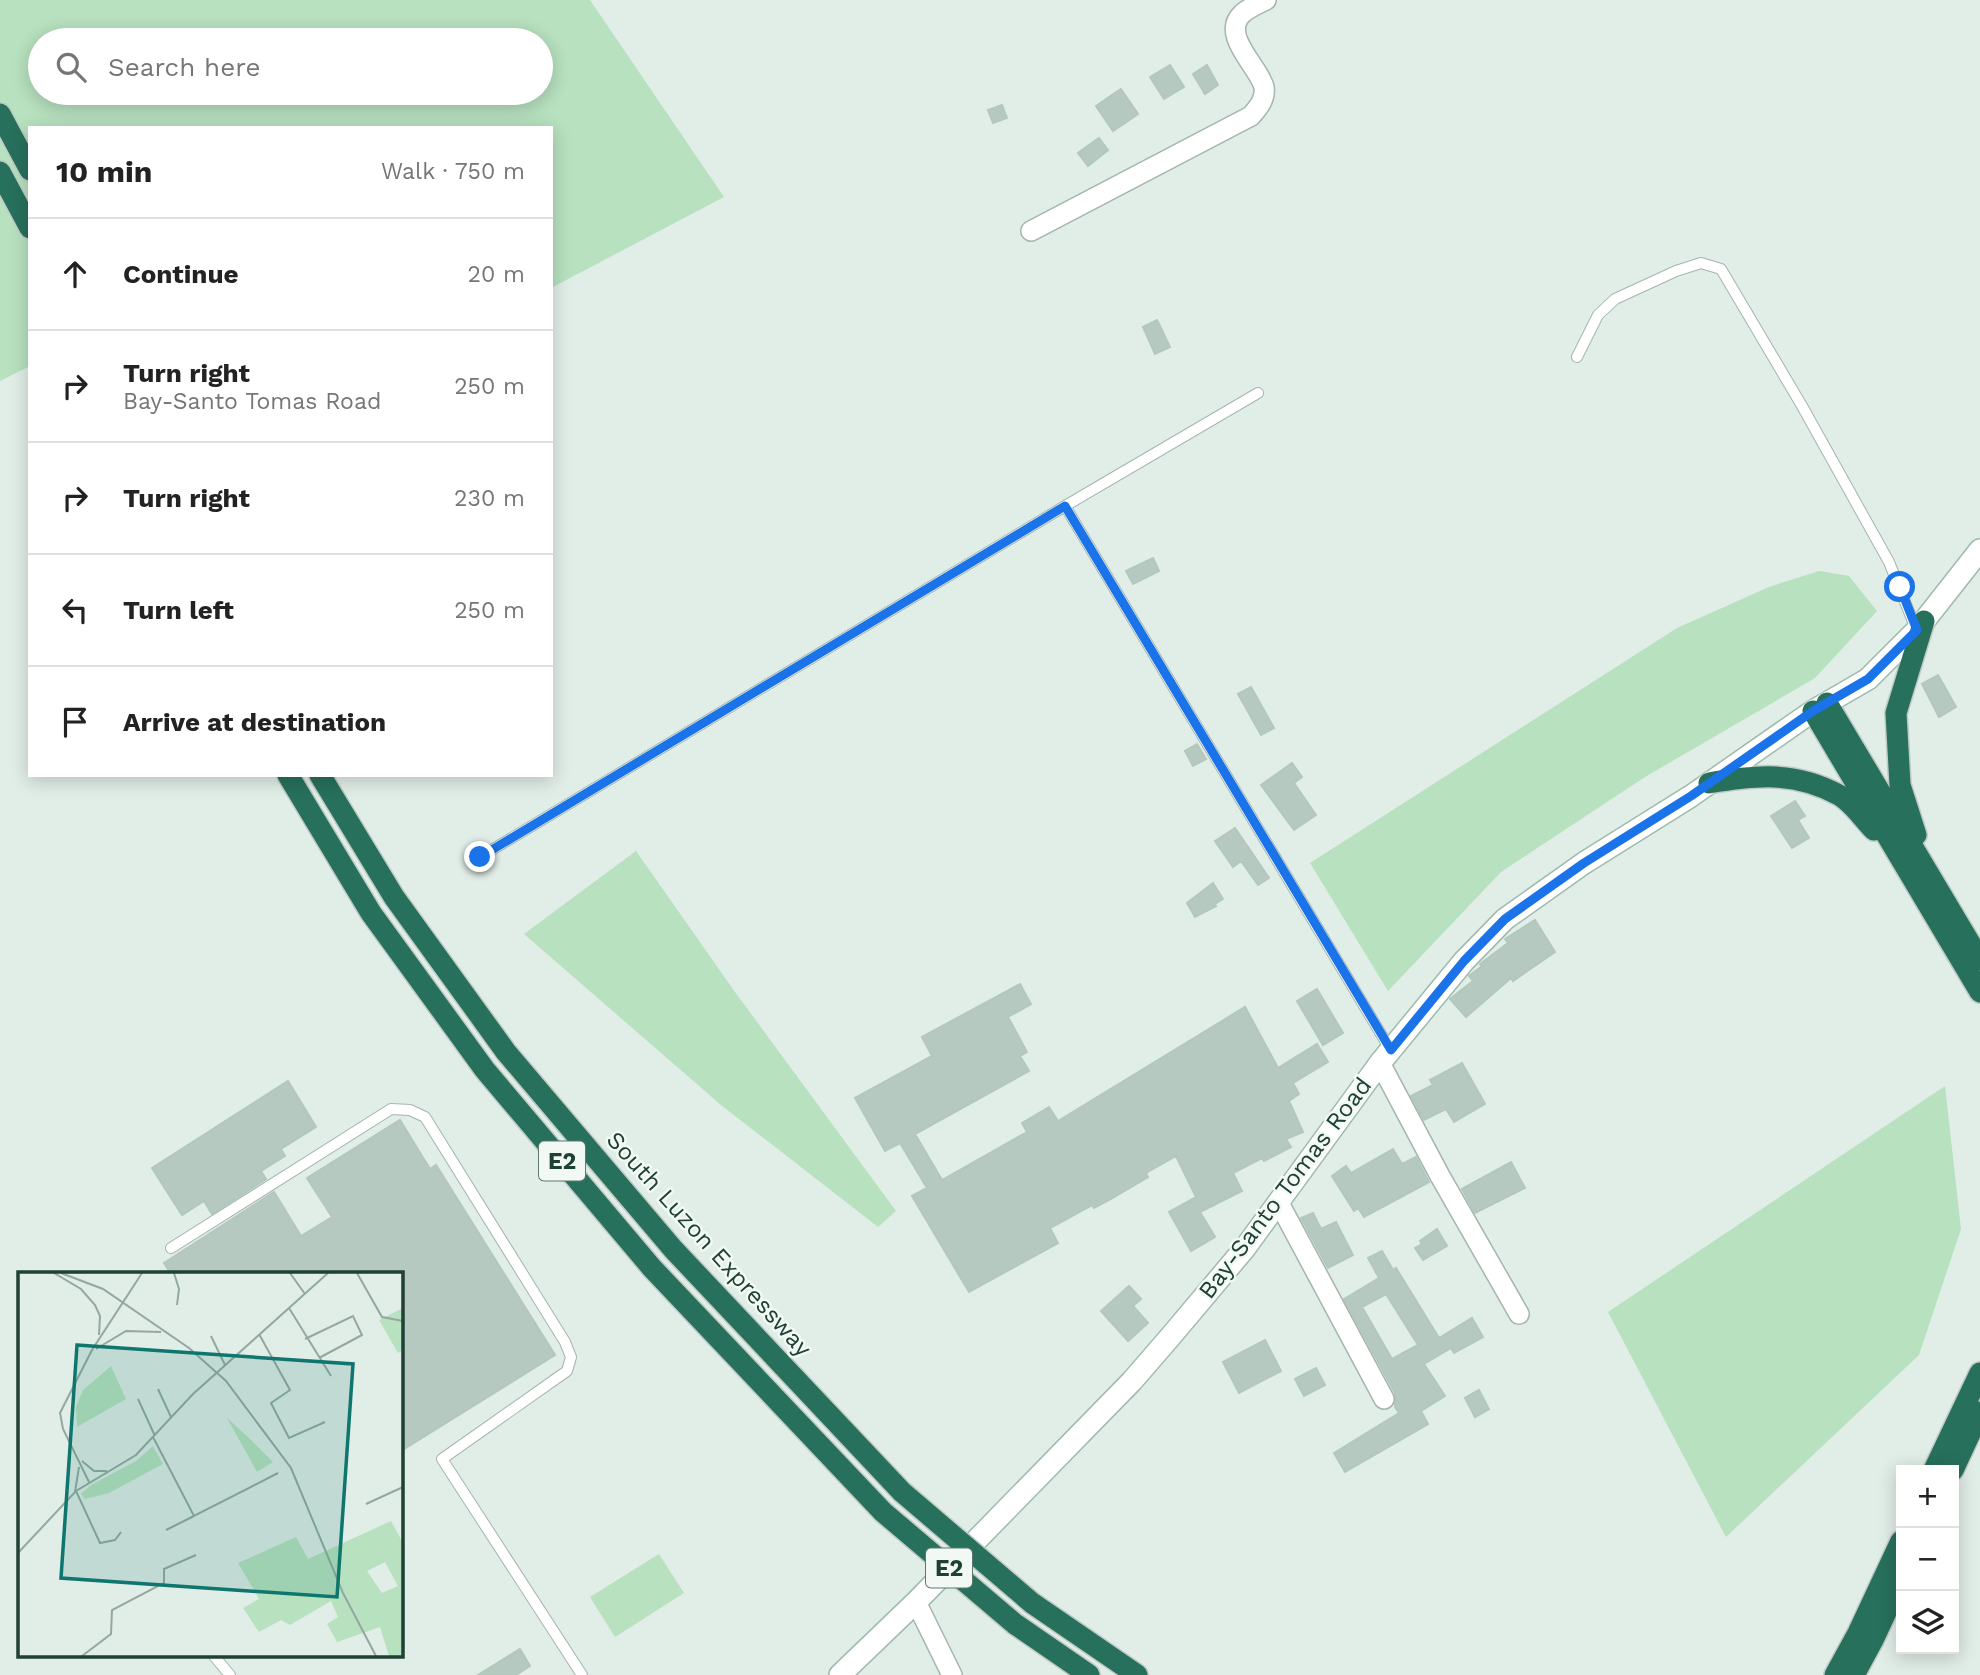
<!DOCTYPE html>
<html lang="en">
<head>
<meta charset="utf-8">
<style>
	body { margin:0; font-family:"Work Sans",sans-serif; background:#f2f2f2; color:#222 }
	.controls { position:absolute; right:21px; bottom:21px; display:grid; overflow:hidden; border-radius:0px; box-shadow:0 4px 18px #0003 }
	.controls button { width:63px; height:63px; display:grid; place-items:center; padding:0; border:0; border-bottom:2px solid #e0e0e0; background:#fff; color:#222; font:35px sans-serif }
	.stop { position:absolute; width:21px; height:21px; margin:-16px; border:5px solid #1a73e8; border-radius:50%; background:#fff }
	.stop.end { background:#1a73e8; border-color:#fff; box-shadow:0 2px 7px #0008 }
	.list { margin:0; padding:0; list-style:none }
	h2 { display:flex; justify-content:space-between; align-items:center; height:91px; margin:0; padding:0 28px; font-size:30px }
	h2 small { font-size:23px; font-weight:400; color:#767676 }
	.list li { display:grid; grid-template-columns:46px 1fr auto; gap:21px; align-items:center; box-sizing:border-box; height:112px; padding:0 28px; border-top:2px solid #e0e0e0 }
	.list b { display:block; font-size:26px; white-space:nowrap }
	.list p { margin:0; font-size:23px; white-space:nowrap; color:#767676 }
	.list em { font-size:23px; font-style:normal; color:#767676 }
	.icon { flex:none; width:38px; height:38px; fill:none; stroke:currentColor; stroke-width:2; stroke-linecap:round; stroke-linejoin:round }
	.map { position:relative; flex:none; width:1980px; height:1675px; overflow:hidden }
	.search { position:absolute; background:#fff; box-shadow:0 4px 18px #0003; left:28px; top:28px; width:525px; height:77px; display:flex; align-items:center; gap:18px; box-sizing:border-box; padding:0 24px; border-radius:38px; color:#767676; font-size:26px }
	.panel { position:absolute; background:#fff; box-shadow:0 4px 18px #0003; left:28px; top:126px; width:525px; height:651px; border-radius:0px }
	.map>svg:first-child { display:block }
</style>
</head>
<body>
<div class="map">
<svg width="1980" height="1675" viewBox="0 0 1980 1675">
	<rect width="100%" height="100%" fill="#e1ede7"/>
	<path fill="#b7e1bf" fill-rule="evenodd" d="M0 0H590L724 197 551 288V128H30V366L0 381ZM40 40H541V93H40Z
		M1819 571 1849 576 1877 611 1815 678 1645 777 1501 872 1388 991 1310 863 1677 628 1769 587Z
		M636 851 735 992 896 1211 878 1227 721 1105 524 934Z
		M1945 1086 1961 1229 1919 1355 1726 1537 1608 1312Z
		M659 1554 684 1593 615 1637 590 1597Z"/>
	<path fill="#b6c9c0" stroke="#b3c8bd" stroke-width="2" fill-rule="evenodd" d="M1170 65 1184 87 1164 99 1150 77Z
		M1207 65 1218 85 1205 94 1193 74Z
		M1121 89 1138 114 1113 131 1096 106Z
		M1002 105 1007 118 993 123 988 110Z
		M1099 138 1108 150 1088 166 1078 153Z
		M1157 320 1170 347 1155 354 1143 327Z
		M1153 558 1159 571 1133 584 1126 571Z
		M1938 675 1956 707 1939 717 1922 684Z
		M1251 687 1274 728 1261 735 1238 694Z
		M1197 744 1206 759 1193 766 1185 751Z
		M1292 763 1302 777 1294 783 1316 815 1294 830 1261 785Z
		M1795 801 1805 816 1798 820 1809 838 1792 848 1771 816Z
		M1235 828 1269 878 1258 885 1241 861 1233 867 1215 841Z
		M1213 883 1223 899 1215 904 1216 906 1195 917 1187 903Z
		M1535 920 1555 952 1513 981 1511 978 1466 1017 1450 999 1473 981 1469 976 1482 966 1480 964 1508 943 1505 939Z
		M1020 984 1031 1004 1008 1017 1027 1052 1020 1056 1029 1071 915 1134 942 1180 1027 1132 1022 1123 1049 1107 1058 1121 1245 1007 1278 1068 1317 1044 1328 1062 1293 1083 1299 1094 1289 1101 1303 1132 1286 1139 1291 1147 1264 1161 1262 1158 1233 1173 1242 1191 1200 1212 1215 1237 1191 1251 1169 1212 1196 1197 1176 1156 1146 1173 1148 1177 1111 1199 1094 1208 1092 1205 1050 1228 1058 1243 969 1292 912 1196 927 1188 900 1143 885 1151 855 1098 932 1056 922 1037Z
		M1317 989 1343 1033 1323 1045 1297 1001Z
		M1462 1063 1485 1104 1454 1122 1446 1109 1424 1120 1411 1096 1433 1085 1430 1080Z
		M288 1081 316 1127 281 1149 285 1156 261 1171 266 1179 212 1214 204 1201 182 1215 152 1168Z
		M400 1120 430 1169 436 1165 555 1355 401 1451V1274H171L164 1263 274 1192 301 1236 332 1217 307 1178Z
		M1393 1149 1402 1164 1416 1157 1429 1182 1364 1217 1358 1208 1354 1211 1332 1176 1346 1166 1351 1173Z
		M1511 1162 1525 1188 1475 1213 1462 1189Z
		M1313 1213 1321 1229 1336 1222 1353 1255 1328 1268 1301 1218Z
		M1437 1229 1447 1246 1423 1260 1415 1248 1422 1244 1420 1241Z
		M1382 1251 1393 1270 1396 1268 1439 1338 1472 1318 1483 1337 1454 1353 1451 1348 1424 1364 1445 1396 1421 1411 1428 1424 1345 1472 1334 1453 1399 1413 1395 1407V1393L1344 1299 1379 1278 1368 1258ZM1386 1294 1418 1345 1392 1359 1362 1307Z
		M1129 1286 1141 1299 1133 1306 1148 1323 1128 1341 1101 1311Z
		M1265 1340 1281 1371 1239 1393 1223 1362Z
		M1316 1368 1325 1385 1304 1396 1295 1379Z
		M1479 1390 1489 1409 1475 1417 1465 1398Z
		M520 1649 530 1666 516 1675H478Z"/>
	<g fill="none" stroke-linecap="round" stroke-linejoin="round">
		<g stroke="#a3b6ae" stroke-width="12">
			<path id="lane" d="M1577 357 1598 315 1615 299 1676 271 1701 263 1721 269 1802 406 1889 562 1916 629
				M1065 506 1258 393
				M480 857 1065 506 1390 1049
				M171 1248 391 1109 410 1110 425 1117 565 1342 571 1357 567 1371 442 1459 582 1675
				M214 1656 230 1675"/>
		</g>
		<g stroke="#a3b6ae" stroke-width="22">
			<path id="street" d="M1031 231 1251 116C1258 108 1266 99 1264 87 1259 67 1220 35 1242 14 1248 8 1258 4 1266 0
				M1380 1063 1440 1176 1519 1314
				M1279 1203 1384 1399
				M916 1602 952 1675"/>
		</g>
		<g stroke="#9ebaae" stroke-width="24">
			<path id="secondary" d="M840 1675 916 1602 1132 1381 1171 1336 1245 1248 1380 1063 1464 961 1505 919 1584 863 1691 796 1813 711 1868 679 1917 630 1980 550"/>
		</g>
		<g stroke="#c0cac6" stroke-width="24">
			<path id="highway" d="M0 114 30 170
				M0 172 30 228
				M1827 703 1980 960
				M1813 711 1980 992
				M288 775 371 913 485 1070 652 1268 883 1512
				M320 775 394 897 506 1052 673 1249 902 1492
				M1709 783C1756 775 1795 771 1839 795 1852 802 1863 819 1874 830
				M1916 835 1900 785 1896 713 1924 621
				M1934 1470 1980 1373
				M1953 1470 1980 1412
				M1032 1603 1137 1675
				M1015 1624 1089 1675
				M1835 1675 1858 1633 1901 1541
				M1854 1675 1873 1640 1901 1580"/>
		</g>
		<use href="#lane" stroke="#fff" stroke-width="10"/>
		<use href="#street" stroke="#fff" stroke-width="19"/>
		<use href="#secondary" stroke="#fff" stroke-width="21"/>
		<use href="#highway" stroke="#27705c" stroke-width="21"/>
		<g stroke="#c0cac6" stroke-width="24" stroke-linecap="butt">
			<path id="highway-bridge" d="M902 1492 1032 1603
				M883 1512 1015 1624"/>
		</g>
		<use href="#highway-bridge" stroke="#27705c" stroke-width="21"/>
	</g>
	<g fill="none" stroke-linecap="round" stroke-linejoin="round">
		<path stroke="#1a73e8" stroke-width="9" d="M480 857 1065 506 1391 1050 1464 961 1505 919 1584 863 1691 796 1813 711 1868 679 1917 630 1900 587"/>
	</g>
	<g text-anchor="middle" stroke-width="5" stroke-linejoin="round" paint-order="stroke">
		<g fill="#f2f9f5" stroke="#5e786f" stroke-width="2">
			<rect x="539" y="1141.5" width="46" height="39" rx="5"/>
			<rect x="926" y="1548.5" width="46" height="39" rx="5"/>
		</g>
		<g font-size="23" font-weight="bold" fill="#1f4035">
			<text x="562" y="1169">E2</text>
			<text x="949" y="1576">E2</text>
		</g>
		<g font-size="24" fill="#1f4035" stroke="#f2f9f5">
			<text transform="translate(1285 1188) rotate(-53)" y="8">Bay-Santo Tomas Road</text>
			<text transform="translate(709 1244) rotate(48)" y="8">South Luzon Expressway</text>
		</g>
	</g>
	<g transform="translate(18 1272)">
		<rect width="385" height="385" fill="#e1ede7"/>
		<path d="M385 36V78L380 81 361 48ZM93 94 108 127 59 155 58 135 65 118ZM209 146 229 164 255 190 239 200ZM135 174 145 192 91 221 67 227 63 222 73 213 118 189ZM373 249 385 271V384H371L362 355 319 370 309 352 320 345 313 329 272 353 263 348 241 360 225 336 241 327 220 291 278 265 290 287ZM367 290 380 314 364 321 349 299Z" fill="#b7e1bf" fill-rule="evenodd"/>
		<path fill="none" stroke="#93a8a0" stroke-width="2" d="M36 1 63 17 77 33 82 44 81 63M43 1 85 17 171 76 208 109 273 196 325 321 358 384M156 1 161 17 159 33M272 1 287 22M339 1 364 45 385 49M271 36 313 104M241 62 272 118 253 131 271 166 307 150M193 64 207 93M287 67 335 44 344 63 301 86M78 77 108 59 143 60M140 117 153 145M120 127 137 164M135 165 176 244 260 201M64 189 76 199H89M71 210 45 157 42 141 74 78 124 1M58 219 82 271 97 268 103 260M57 220 61 195M348 232 385 215M148 258 176 244M0 281 58 219 118 183 175 122 310 1M64 384 93 362 94 338 146 311V297L178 283"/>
		<path fill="#0f766e" fill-opacity="0.15" stroke="#0f766e" stroke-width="3.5" d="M59 73 335 92 319 325 43 306Z"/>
		<rect width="385" height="385" fill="none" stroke="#1f4035" stroke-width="3.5"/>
	</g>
</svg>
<div class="controls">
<button>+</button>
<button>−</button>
<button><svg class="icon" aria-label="layers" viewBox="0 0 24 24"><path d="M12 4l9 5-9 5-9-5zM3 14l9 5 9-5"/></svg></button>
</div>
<div class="stop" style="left:1900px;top:587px"></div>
<div class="stop end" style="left:480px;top:857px"></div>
<div class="search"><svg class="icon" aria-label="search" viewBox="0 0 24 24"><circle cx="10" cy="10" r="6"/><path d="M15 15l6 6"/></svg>Search here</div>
<section class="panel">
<h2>10 min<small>Walk · 750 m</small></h2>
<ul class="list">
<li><svg class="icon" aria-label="ahead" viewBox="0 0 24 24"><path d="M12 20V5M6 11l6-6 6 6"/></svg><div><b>Continue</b></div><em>20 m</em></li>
<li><svg class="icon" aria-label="right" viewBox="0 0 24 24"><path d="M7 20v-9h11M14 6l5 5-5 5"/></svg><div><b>Turn right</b><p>Bay-Santo Tomas Road</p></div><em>250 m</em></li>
<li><svg class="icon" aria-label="right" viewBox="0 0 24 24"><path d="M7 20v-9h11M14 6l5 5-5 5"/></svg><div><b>Turn right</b></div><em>230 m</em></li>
<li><svg class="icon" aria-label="left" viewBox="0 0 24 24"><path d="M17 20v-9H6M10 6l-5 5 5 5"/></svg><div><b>Turn left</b></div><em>250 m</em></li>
<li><svg class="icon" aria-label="arrive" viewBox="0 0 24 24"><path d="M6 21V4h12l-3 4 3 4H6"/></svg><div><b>Arrive at destination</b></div></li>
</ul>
</section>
</div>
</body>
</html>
